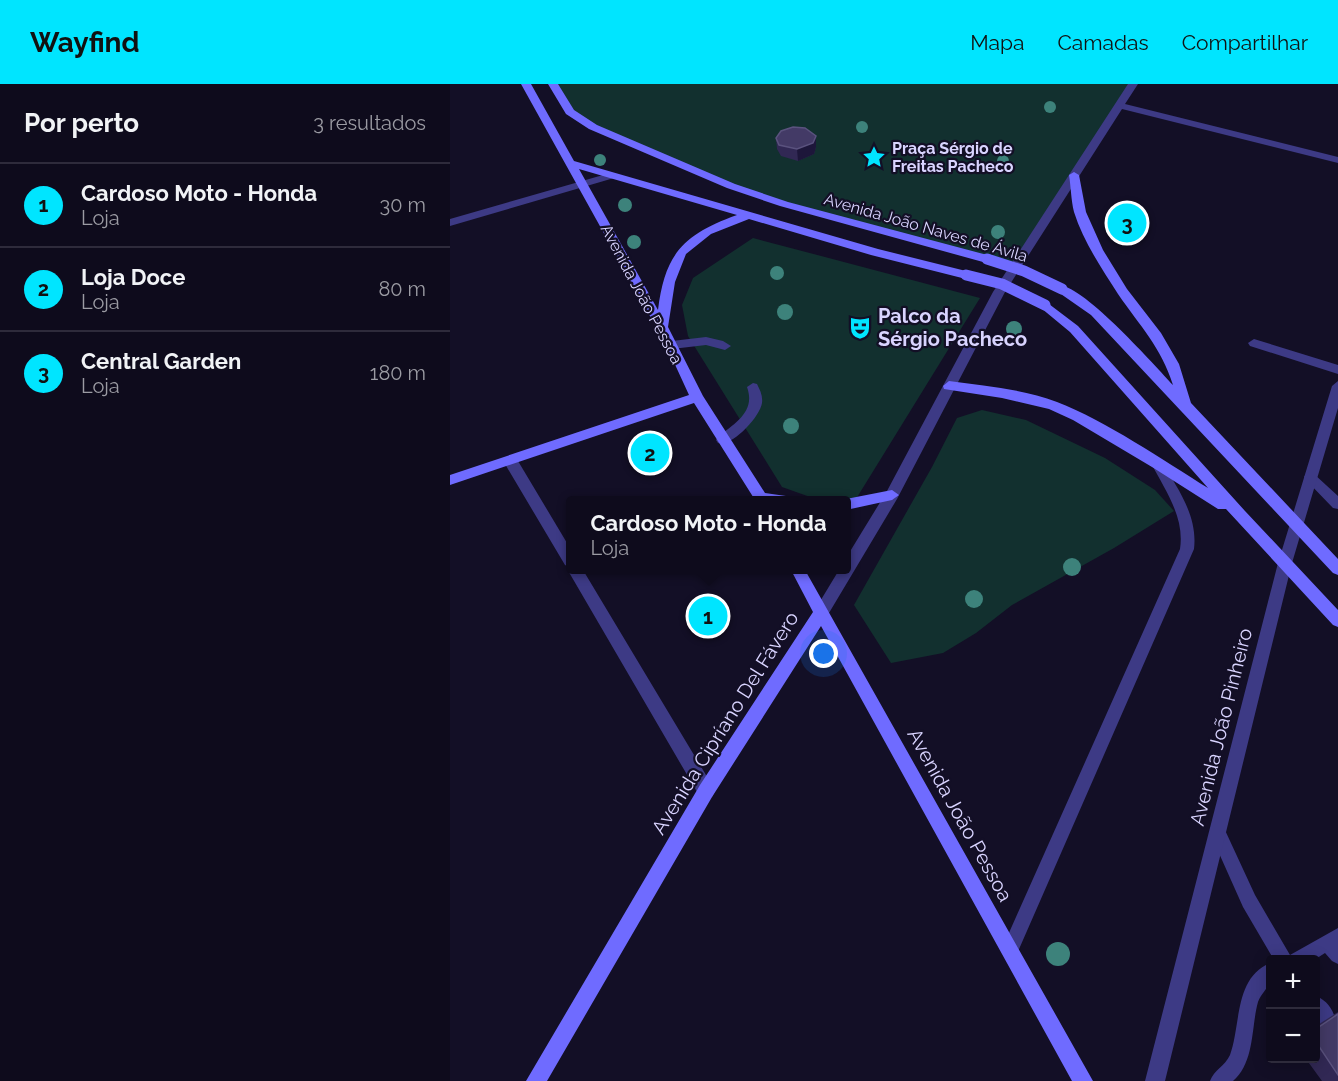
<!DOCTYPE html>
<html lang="pt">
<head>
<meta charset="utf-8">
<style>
	body { margin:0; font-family:Raleway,sans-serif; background:#171425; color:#f1f3f6 }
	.controls { position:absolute; right:18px; bottom:18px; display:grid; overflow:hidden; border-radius:6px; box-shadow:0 3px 15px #0003 }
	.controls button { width:54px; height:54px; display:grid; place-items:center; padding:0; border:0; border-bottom:2px solid #2e2b3b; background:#0e0b1c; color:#f1f3f6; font:30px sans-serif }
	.you { position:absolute; left:374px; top:570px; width:21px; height:21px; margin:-15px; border:4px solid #fff; border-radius:50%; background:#1a73e8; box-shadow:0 0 0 9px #1a73e833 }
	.badge { display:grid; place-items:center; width:39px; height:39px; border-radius:50%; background:#00e5ff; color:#111; font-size:20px; font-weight:700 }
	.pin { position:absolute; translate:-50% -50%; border:3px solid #fff; box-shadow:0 2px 6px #0006 }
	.popup { position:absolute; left:116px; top:412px; width:285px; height:78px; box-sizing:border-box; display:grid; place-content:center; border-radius:6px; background:#0e0b1c; filter:drop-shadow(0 2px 4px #0005); font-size:20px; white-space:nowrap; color:#9b9ba3 }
	.popup b { font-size:22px; color:#f1f3f6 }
	.popup::after { content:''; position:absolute; left:50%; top:100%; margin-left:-12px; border:12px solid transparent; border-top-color:#0e0b1c }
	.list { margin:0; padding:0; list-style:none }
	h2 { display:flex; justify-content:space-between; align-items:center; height:78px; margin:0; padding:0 24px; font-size:26px }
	h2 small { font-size:20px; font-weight:400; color:#9b9ba3 }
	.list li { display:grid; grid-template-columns:39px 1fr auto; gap:18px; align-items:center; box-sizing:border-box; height:84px; padding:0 24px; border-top:2px solid #2e2b3b }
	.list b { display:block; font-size:22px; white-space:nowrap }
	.list p { margin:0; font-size:20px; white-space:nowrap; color:#9b9ba3 }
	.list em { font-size:20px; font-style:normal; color:#9b9ba3 }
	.map { position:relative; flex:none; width:888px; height:997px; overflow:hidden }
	header { display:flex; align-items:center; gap:36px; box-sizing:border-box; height:84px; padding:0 30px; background:#00e5ff; color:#111 }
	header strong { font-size:28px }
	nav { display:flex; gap:33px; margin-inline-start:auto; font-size:21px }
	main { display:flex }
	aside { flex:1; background:#0e0b1c }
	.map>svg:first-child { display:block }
</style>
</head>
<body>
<header>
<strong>Wayfind</strong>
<nav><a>Mapa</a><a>Camadas</a><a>Compartilhar</a></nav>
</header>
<main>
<aside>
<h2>Por perto<small>3 resultados</small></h2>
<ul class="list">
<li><span class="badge">1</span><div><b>Cardoso Moto - Honda</b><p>Loja</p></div><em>30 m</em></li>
<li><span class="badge">2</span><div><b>Loja Doce</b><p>Loja</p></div><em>80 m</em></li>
<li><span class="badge">3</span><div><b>Central Garden</b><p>Loja</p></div><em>180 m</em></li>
</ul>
</aside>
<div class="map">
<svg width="888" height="997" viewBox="0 0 888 997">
	<rect width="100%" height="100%" fill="#130f26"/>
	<path fill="#12302f" d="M103 0H683L565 184 281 102 143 43 120 28Z
		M303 154 530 214 406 415 363 414 332 403 238 252 232 221 243 194Z
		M532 326 576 336 655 374 705 406 724 427 664 464 562 521 526 549 493 569 441 579 404 521 482 383 507 334Z"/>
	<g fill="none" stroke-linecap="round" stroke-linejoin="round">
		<path fill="#3d3a85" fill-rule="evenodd" d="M256 253 273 257 281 262 275 266 256 261 222 265 216 261 222 257Z
			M303 299 307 300C310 306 313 312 312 319 310 333 282 363 268 359L266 356 268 353C285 339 306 328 297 303Z
			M707 374 711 376C727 404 748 431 744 465L566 872 560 874 554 872 552 866 554 860 730 465C735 433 715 406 701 379Z
			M860 388 864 390 888 412V425L883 424 856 396 854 393 856 390Z
			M768 741 774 744 805 811 840 871 888 844V880L882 877 875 869 864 876H824L793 823 760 749 762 744Z
			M820 879C821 884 822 893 820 898 818 904 811 910 808 918 801 943 805 978 783 997H760C764 986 775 982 780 971 791 941 784 894 820 879Z
			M866 912C886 920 888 942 888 961 869 953 864 930 866 912Z"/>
		<path fill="#3d3a85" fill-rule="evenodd" d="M678 0H688L675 20 888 73V79L672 25 555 208 447 415 376 534 371 535 366 534 363 529 366 524 389 486H396V474L437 407 543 208Z
			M160 89 164 90V94L0 142V135Z
			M804 255 888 281V290L800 262 798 259Z
			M888 297V324L842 479 715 997H695L828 479 882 302Z
			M60 371 65 372 120 464V486H133L262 701 265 707 262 713 256 715 250 713 120 490 118 486 119 483 115 481 55 380 53 376Z"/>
		<path fill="#6f6bff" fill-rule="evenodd" d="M71 0H81L124 77 428 165 520 188V194L516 195 421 171 299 135 261 150 236 170 225 198 218 243 253 312 315 409 336 412 338 416H305L244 319 0 401V391L239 311 216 261ZM129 85 287 131C234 150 215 169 208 226Z
			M98 0H108L124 26 147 41 285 100 338 118 541 172 543 175 541 178H533L330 122 277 104 139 45 116 30Z
			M624 88 629 91 636 128 653 166 677 205 711 249 729 280 741 319 888 475V491L883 489 641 231 608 208V202C630 197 706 283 723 301 711 263 690 242 668 210 652 185 633 157 624 128 621 116 621 103 619 91Z
			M595 217 628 242 795 427 888 526V543L883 541 776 425H768L702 383 623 336 599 325 552 314 494 305 493 302 499 297C535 302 573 305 607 318 656 337 713 376 758 404L620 248 591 224 589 221Z
			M442 406 449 411 442 416 396 426V416H391Z
			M341 486H355L643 997H622L371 542 262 713 97 997H76L250 701 363 528Z"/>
		<path stroke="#6f6bff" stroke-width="11" d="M537 175 574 187 612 205
			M516 191 552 200 595 221"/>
	</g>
	<g fill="#3d827b">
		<circle cx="600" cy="23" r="6"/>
		<circle cx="412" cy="43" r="6"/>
		<circle cx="150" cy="76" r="6"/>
		<circle cx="553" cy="77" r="6"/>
		<circle cx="175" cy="121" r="7"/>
		<circle cx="548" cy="148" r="7"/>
		<circle cx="184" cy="158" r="7"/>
		<circle cx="327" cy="189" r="7"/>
		<circle cx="335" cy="228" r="8"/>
		<circle cx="564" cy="245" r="8"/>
		<circle cx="341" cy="342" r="8"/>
		<circle cx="622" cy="483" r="9"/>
		<circle cx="524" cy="515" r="9"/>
		<circle cx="608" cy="870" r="12"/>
	</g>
	<path fill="#312854" d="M366 52V63L364 70 348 77 331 72 327 65 326 54Z
		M888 928V997H872L856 975H866V942Z"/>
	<path fill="#1d163a" d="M366 52V63L364 70 348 77 347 65Z"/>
	<path fill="#433a66" stroke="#5a527e" stroke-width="1.5" d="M343 43 355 44 366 52 363 59 347 65 329 61 326 54 331 47Z
		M888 930V991L866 958V945Z"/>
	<defs>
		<g id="sight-bare" transform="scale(1.8)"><path d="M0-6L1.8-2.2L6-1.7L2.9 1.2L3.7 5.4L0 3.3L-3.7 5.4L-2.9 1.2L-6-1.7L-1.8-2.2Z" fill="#00e5ff" stroke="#130f26" stroke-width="2.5" paint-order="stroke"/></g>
		<g id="theatre-bare" transform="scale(1.8)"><path d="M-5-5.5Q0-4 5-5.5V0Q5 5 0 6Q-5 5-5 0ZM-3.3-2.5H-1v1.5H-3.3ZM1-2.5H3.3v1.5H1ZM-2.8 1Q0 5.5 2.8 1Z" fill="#00e5ff" stroke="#130f26" stroke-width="2.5" paint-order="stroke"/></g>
	</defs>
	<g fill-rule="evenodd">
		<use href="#sight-bare" x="424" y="73"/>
		<use href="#theatre-bare" x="410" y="244"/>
	</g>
	<g text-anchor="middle" stroke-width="4.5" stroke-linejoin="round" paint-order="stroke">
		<g font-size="16" font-weight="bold" fill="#d9d4ff" stroke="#130f26" text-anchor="start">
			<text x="442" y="70">Praça Sérgio de<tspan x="442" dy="18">Freitas Pacheco</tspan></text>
		</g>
		<g font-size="16" fill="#d9d4ff" stroke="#130f26">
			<text transform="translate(476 143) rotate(16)" y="6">Avenida João Naves de Ávila</text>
			<text transform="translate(192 210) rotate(62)" y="6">Avenida João Pessoa</text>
		</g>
		<g font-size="20" font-weight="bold" fill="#d9d4ff" stroke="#130f26" text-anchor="start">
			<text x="428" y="239">Palco da<tspan x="428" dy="23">Sérgio Pacheco</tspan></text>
		</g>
		<g font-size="20" fill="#d9d4ff" stroke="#130f26">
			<text transform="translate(275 639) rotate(-58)" y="7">Avenida Cipríano Del Fávero</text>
			<text transform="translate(771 643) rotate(-76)" y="7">Avenida João Pinheiro</text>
			<text transform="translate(510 731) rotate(61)" y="7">Avenida João Pessoa</text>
		</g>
	</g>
</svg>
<div class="controls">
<button>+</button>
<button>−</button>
</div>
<div class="you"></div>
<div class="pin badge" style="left:258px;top:532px">1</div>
<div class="popup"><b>Cardoso Moto - Honda</b>Loja</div>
<div class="pin badge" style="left:200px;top:369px">2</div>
<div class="pin badge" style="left:677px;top:139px">3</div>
</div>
</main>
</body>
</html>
